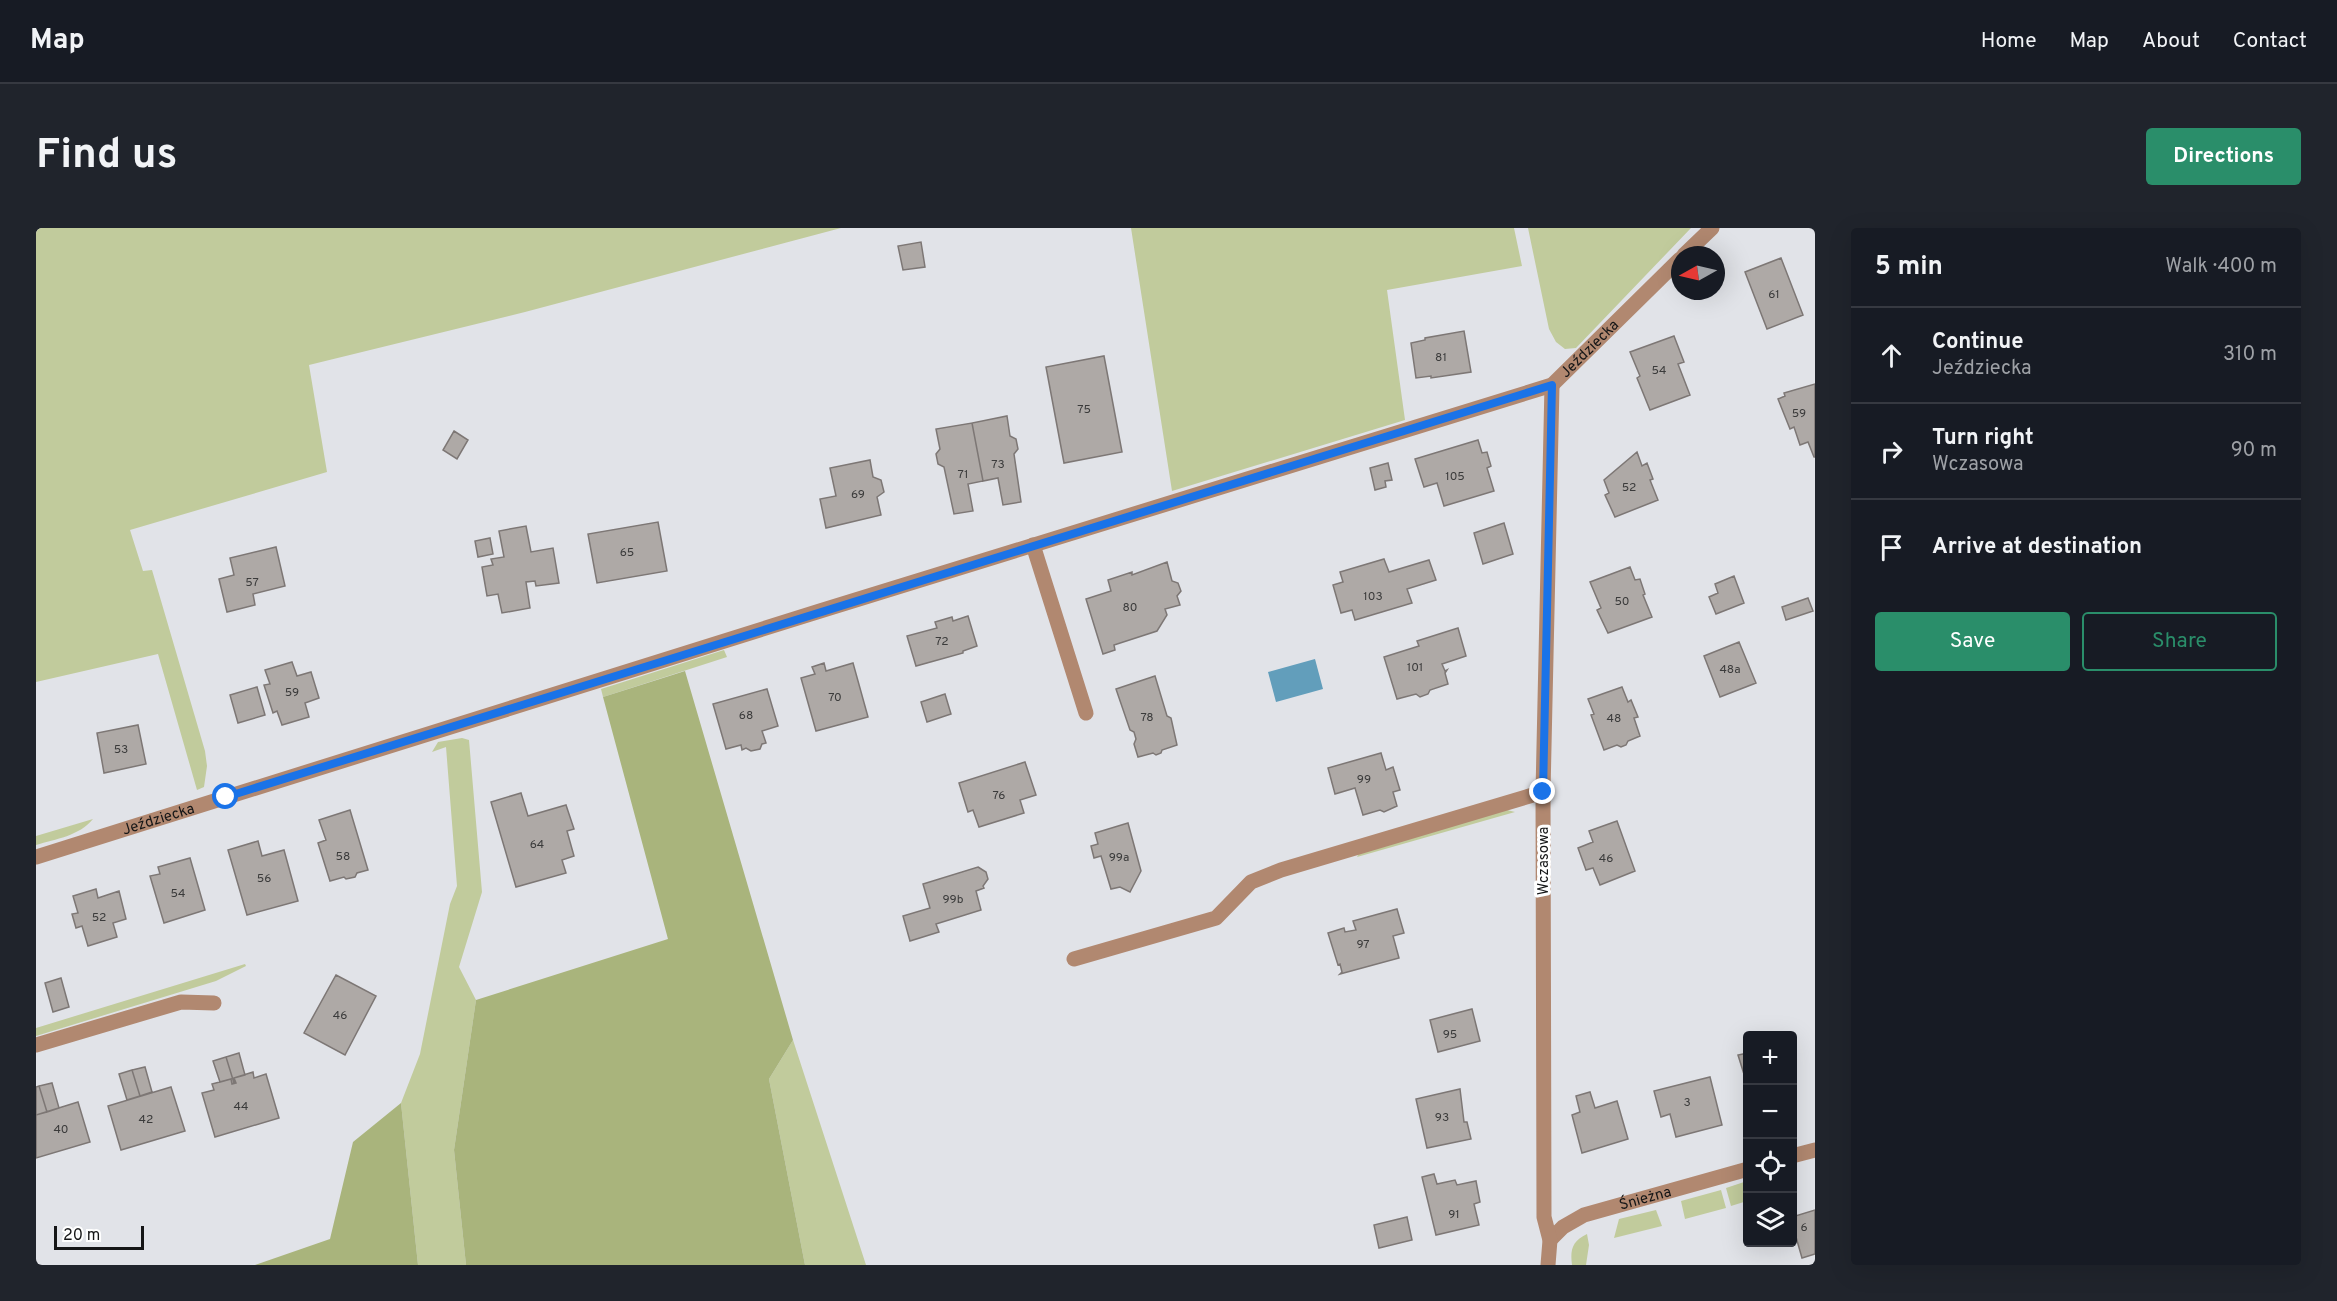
<!DOCTYPE html>
<html lang="en">
<head>
<meta charset="utf-8">
<style>
	body { margin:0; font-family:Overpass,sans-serif; background:#20242c; color:#f1f3f6 }
	.controls { position:absolute; right:18px; bottom:18px; display:grid; overflow:hidden; border-radius:6px; box-shadow:0 6px 24px #0002 }
	.controls button { width:54px; height:54px; display:grid; place-items:center; padding:0; border:0; border-bottom:2px solid #363941; background:#171b24; color:#f1f3f6; font:30px sans-serif }
	.compass { position:absolute; left:1635px; top:18px; width:54px; height:54px; border-radius:50%; background:#171b24; box-shadow:0 6px 24px #0002; rotate:262deg }
	.scale { position:absolute; left:18px; bottom:15px; width:90px; box-sizing:border-box; padding-left:6px; border:3px solid #151617; border-top:0; font-size:16px; line-height:21px; white-space:nowrap; color:#151617; -webkit-text-stroke:4px #fff; paint-order:stroke }
	.stop { position:absolute; width:18px; height:18px; margin:-14px; border:4px solid #1a73e8; border-radius:50%; background:#fff }
	.stop.end { background:#1a73e8; border-color:#fff; box-shadow:0 2px 6px #0008 }
	.list { margin:0; padding:0; list-style:none }
	h2 { display:flex; justify-content:space-between; align-items:center; height:78px; margin:0; padding:0 24px; font-size:26px }
	h2 small { font-size:20px; font-weight:400; color:#9ea1a6 }
	.list li { display:grid; grid-template-columns:39px 1fr auto; gap:18px; align-items:center; box-sizing:border-box; height:96px; padding:0 24px; border-top:2px solid #363941 }
	.list b { display:block; font-size:22px; white-space:nowrap }
	.list p { margin:0; font-size:20px; white-space:nowrap; color:#9ea1a6 }
	.list em { font-size:20px; font-style:normal; color:#9ea1a6 }
	.actions { display:flex; gap:12px; padding:18px 24px }
	.actions a { flex:1; padding:14px 0; border:2px solid #2a8e6a; border-radius:6px; text-align:center; font-size:21px; color:#2a8e6a }
	.actions .main { background:#2a8e6a; color:#fff }
	.icon { flex:none; width:33px; height:33px; fill:none; stroke:currentColor; stroke-width:2; stroke-linecap:round; stroke-linejoin:round }
	.map { position:relative; flex:none; width:1779px; height:1037px; overflow:hidden; border-radius:6px }
	header { display:flex; align-items:center; gap:36px; box-sizing:border-box; height:84px; padding:0 30px; background:#171b24; border-bottom:2px solid #363941 }
	header strong { font-size:28px }
	nav { display:flex; gap:33px; margin-inline-start:auto; font-size:21px }
	.intro { display:flex; align-items:center; justify-content:space-between; box-sizing:border-box; height:144px; padding:0 36px }
	h1 { margin:0; font-size:42px }
	.button { padding:15px 27px; border-radius:6px; background:#2a8e6a; color:#fff; font-size:21px; font-weight:700 }
	main { display:flex; gap:36px; padding:0 36px }
	aside { flex:1; background:#171b24; border-radius:6px; box-shadow:0 6px 24px #0002 }
	.map>svg:first-child { display:block }
</style>
</head>
<body>
<header>
<strong>Map</strong>
<nav><a>Home</a><a>Map</a><a>About</a><a>Contact</a></nav>
</header>
<div class="intro"><h1>Find us</h1><a class="button">Directions</a></div>
<main>
<div class="map">
<svg width="1779" height="1037" viewBox="0 0 1779 1037">
	<rect width="100%" height="100%" fill="#e1e3e8"/>
	<path fill="#c1cb9c" d="M0 0H805L489 84 273 137 291 244 94 302 107 343 116 342 169 523 171 538 168 559 161 562 122 426 0 454Z
		M1095 0H1478L1486 38 1351 62 1369 192 1136 263Z
		M1492 0H1655L1540 120 1529 121 1520 114 1513 101Z
		M688 422 691 429 567 469 565 461Z
		M426 510 433 512 446 664 423 739 440 772 418 922 430 1037H382L365 875 384 826 414 676 421 658 410 519 396 524 402 514Z
		M1471 582 1479 584 1321 629 1323 625Z
		M57 591C43 608 20 611 0 617V608Z
		M209 736 210 738 180 753 0 808V800Z
		M757 812 830 1037H769L733 851Z
		M1711 953V973L1695 978 1690 960Z
		M1685 962 1690 980 1649 991 1645 973Z
		M1620 982 1626 998 1578 1010 1583 991Z
		M1551 1006 1553 1017 1550 1037H1536C1534 1022 1536 1013 1551 1006Z"/>
	<path fill="#a9b47c" d="M649 443 757 812 733 851 769 1037H430L418 922 440 772 632 711 567 469Z
		M365 875 382 1037H219L294 1011 317 914Z"/>
	<path fill="#629ebb" d="M1279 431 1287 461 1240 474 1232 444Z"/>
	<path fill="#aea9a6" stroke="#7d7775" stroke-width="1.5" d="M885 14 889 39 867 42 862 18Z
		M1745 30 1767 87 1731 101 1709 44Z
		M1428 103 1435 144 1395 150V148L1380 150 1375 115 1389 112V110Z
		M1638 108 1648 134 1642 136 1654 167 1614 182 1601 150 1604 148 1594 124Z
		M1068 128 1086 224 1028 235 1010 139Z
		M1779 156V229H1778L1772 214 1764 217 1758 199 1754 201 1742 171 1749 168 1748 165Z
		M971 188 974 208 980 211 982 221 978 226 985 274 967 277 962 250 947 253 936 195Z
		M936 195 947 253 932 256 937 283 918 286 908 239 902 236 900 226 904 221 900 201Z
		M418 203 432 212 421 231 407 222Z
		M1442 212 1446 225 1451 224 1455 238 1451 240 1458 263 1408 278 1401 255 1388 259 1379 231Z
		M1601 224 1606 238 1611 235 1617 251 1614 252 1622 272 1579 289 1569 267 1573 265 1568 252Z
		M834 232 837 249 845 252 848 264 841 269 845 287 790 300 784 271 800 268 794 240Z
		M1352 235 1356 252 1349 253 1350 259 1339 262 1334 240Z
		M622 294 631 343 561 355 552 306Z
		M1468 295 1477 326 1447 336 1438 305Z
		M490 298 495 324 517 320 523 355 500 358 499 353 490 354 494 380 466 385 462 366 451 368 446 339 457 337 455 331 468 329 463 303Z
		M454 310 457 326 442 329 439 313Z
		M240 319 249 358 217 366 219 377 191 384 183 351 198 347 194 330Z
		M1348 331 1353 344 1393 332 1400 352 1371 361 1376 375 1319 392 1316 382 1305 385 1297 357 1307 354 1304 344Z
		M1131 334 1136 353 1142 355 1145 363 1141 368 1144 377 1129 381 1131 387 1121 403 1078 417 1079 422 1067 426 1050 371 1075 363 1072 352 1096 344V347Z
		M1594 339 1599 352 1604 351 1609 366 1607 367 1616 389 1572 405 1561 382 1565 380 1554 354Z
		M1698 348 1708 375 1680 386 1673 369 1682 365 1679 356Z
		M1772 370 1777 383 1750 392 1746 379Z
		M932 388 941 418 927 423V425L880 438 871 408 901 400 899 394 916 389 917 393Z
		M1422 400 1430 428 1406 436 1409 443 1411 442 1409 445 1412 456 1394 462 1392 466 1384 469 1380 466 1361 471 1348 429 1383 418 1381 413Z
		M1703 414 1720 455 1684 469 1668 428Z
		M256 434 261 448 275 444 283 470 269 475 273 489 246 497 241 483 237 485 228 457 234 456 229 442Z
		M788 435 790 443 817 435 832 489 780 503 765 450 779 446 776 439Z
		M1119 448 1131 488 1135 490 1141 517 1126 522 1125 525 1120 527 1117 525 1102 529 1098 516 1100 511 1098 504 1094 502 1080 461Z
		M221 459 229 487 202 495 194 467Z
		M1586 459 1592 474 1595 472 1602 489 1598 490 1604 508 1592 513 1590 517 1585 519 1581 517 1568 522 1555 487 1558 486 1552 471Z
		M731 461 742 498 726 503 730 515 726 516 724 521 715 523 710 520 706 522 705 517 690 521 677 476Z
		M909 466 915 486 891 494 885 474Z
		M102 497 110 536 68 545 61 505Z
		M1345 525 1350 542 1357 539 1364 562 1357 564 1361 578 1348 584 1344 582 1327 587 1319 560 1299 566 1292 540Z
		M989 534 1000 567 984 572 988 585 943 599 937 582 932 584 923 555Z
		M485 565 492 588 530 577 538 601 531 603 538 628 526 632 530 645 480 659 455 574Z
		M314 582 332 642 321 645 319 649 310 651 308 649 294 653 282 615 290 612 283 592Z
		M1581 593 1599 643 1564 657 1557 640 1550 642 1542 620 1557 614 1553 603Z
		M1092 595 1105 643 1094 664 1084 659 1075 661 1065 628 1058 630 1055 618 1062 616 1059 605Z
		M222 613 226 628 248 622 262 673 211 687 192 622Z
		M154 630 169 682 128 695 114 648 124 646 122 639Z
		M942 639 950 644 952 651 947 658 948 660 940 663 945 682 900 696 903 704 874 713 867 688 894 680 887 656Z
		M60 661 62 670 83 663 90 691 77 695 81 709 52 718 46 698 40 700 36 686 42 685 37 668Z
		M1361 681 1368 705 1357 708 1363 730 1304 746 1306 744 1304 736 1302 737 1292 705 1308 700 1309 704 1320 702 1317 693Z
		M300 747 340 768 309 827 268 805Z
		M25 750 33 779 17 784 9 755Z
		M1436 781 1444 813 1402 824 1394 792Z
		M203 825 209 847 198 850V855L190 829Z
		M1712 825V859L1702 827Z
		M190 829 198 855 196 856 195 851 184 854 177 833Z
		M109 839 116 864 104 868 96 842Z
		M96 842 104 868 91 872 83 846Z
		M217 844 218 850 230 846 243 890 179 909 166 865 178 862 176 856 195 851 196 856 200 855 198 850Z
		M1674 849 1686 897 1640 909 1634 886 1625 889 1618 863Z
		M16 855 23 880 11 884 3 858Z
		M3 858 11 884 0 887V859Z
		M135 859 149 903 85 922 72 878Z
		M1424 861 1428 894H1431L1435 911 1391 920 1380 871Z
		M1554 864 1559 880 1581 873 1592 911 1546 925 1536 887 1544 884 1540 868Z
		M42 874 54 914 0 930V887Z
		M1398 946 1401 956 1419 952 1421 957 1440 953 1444 974 1438 976 1443 997 1400 1007 1386 949Z
		M1779 982V1026L1766 1030 1760 1009 1756 1010V989Z
		M1371 989 1376 1012 1343 1020 1338 997Z"/>
	<g fill="none" stroke-linecap="round" stroke-linejoin="round">
		<g stroke="#b18870" stroke-width="15">
			<path d="M1648 27 1676 0"/>
			<path d="M997 317 1050 485"/>
			<path id="s1" d="M0 629 784 383 1516 157 1644 31"/>
			<path d="M1038 731 1180 690 1215 654 1245 642 1507 564"/>
			<path d="M0 817 145 774 178 775"/>
			<path d="M1756 928 1779 922"/>
			<path id="s2" d="M1514 1012 1527 999 1548 987 1712 941"/>
			<path d="M1512 1037 1514 1012 1508 989 1507 564 1516 157"/>
		</g>
	</g>
	<g fill="none" stroke-linecap="round" stroke-linejoin="round">
		<path stroke="#1a73e8" stroke-width="8" d="M190 569 1516 157 1507 564"/>
	</g>
	<g text-anchor="middle" stroke-width="6" stroke-linejoin="round" paint-order="stroke">
		<g font-size="12" fill="#3b3b3b">
			<text x="1738" y="70">61</text>
			<text x="1405" y="133">81</text>
			<text x="1623" y="146">54</text>
			<text x="1048" y="185">75</text>
			<text x="1763" y="189">59</text>
			<text x="962" y="240">73</text>
			<text x="927" y="250">71</text>
			<text x="1419" y="252">105</text>
			<text x="1593" y="263">52</text>
			<text x="822" y="270">69</text>
			<text x="591" y="328">65</text>
			<text x="216" y="358">57</text>
			<text x="1337" y="372">103</text>
			<text x="1586" y="377">50</text>
			<text x="1094" y="383">80</text>
			<text x="906" y="417">72</text>
			<text x="1379" y="443">101</text>
			<text x="1694" y="445">48a</text>
			<text x="256" y="468">59</text>
			<text x="799" y="473">70</text>
			<text x="710" y="491">68</text>
			<text x="1111" y="493">78</text>
			<text x="1578" y="494">48</text>
			<text x="85" y="525">53</text>
			<text x="1328" y="555">99</text>
			<text x="963" y="571">76</text>
			<text x="501" y="620">64</text>
			<text x="307" y="632">58</text>
			<text x="1083" y="633">99a</text>
			<text x="1570" y="634">46</text>
			<text x="228" y="654">56</text>
			<text x="142" y="669">54</text>
			<text x="917" y="675">99b</text>
			<text x="63" y="693">52</text>
			<text x="1327" y="720">97</text>
			<text x="304" y="791">46</text>
			<text x="1414" y="810">95</text>
			<text x="1651" y="878">3</text>
			<text x="205" y="882">44</text>
			<text x="1406" y="893">93</text>
			<text x="110" y="895">42</text>
			<text x="25" y="905">40</text>
			<text x="1418" y="990">91</text>
			<text x="1768" y="1003">6</text>
		</g>
		<g font-size="15" fill="#151617" stroke="#fff">
			<text dy="5" stroke="none"><textPath href="#s1" startOffset="1640">Jeździecka</textPath></text>
			<text dy="5" stroke="none"><textPath href="#s1" startOffset="128">Jeździecka</textPath></text>
			<text transform="translate(1507 633) rotate(-90)" y="5">Wczasowa</text>
			<text dy="5" stroke="none"><textPath href="#s2" startOffset="106">Śnieżna</textPath></text>
		</g>
	</g>
</svg>
<div class="controls">
<button>+</button>
<button>−</button>
<button><svg class="icon" aria-label="locate" viewBox="0 0 24 24"><circle cx="12" cy="12" r="6"/><path d="M12 2v4M12 18v4M2 12h4M18 12h4"/></svg></button>
<button><svg class="icon" aria-label="layers" viewBox="0 0 24 24"><path d="M12 4l9 5-9 5-9-5zM3 14l9 5 9-5"/></svg></button>
</div>
<svg class="compass" viewBox="-18 -18 36 36"><path d="M0-13l5 13h-10z" fill="#e53935"/><path d="M0 13l5-13h-10z" fill="#9ea1a6"/></svg>
<div class="scale">20 m</div>
<div class="stop" style="left:190px;top:569px"></div>
<div class="stop end" style="left:1507px;top:564px"></div>
</div>
<aside>
<h2>5 min<small>Walk · 400 m</small></h2>
<ul class="list">
<li><svg class="icon" aria-label="ahead" viewBox="0 0 24 24"><path d="M12 20V5M6 11l6-6 6 6"/></svg><div><b>Continue</b><p>Jeździecka</p></div><em>310 m</em></li>
<li><svg class="icon" aria-label="right" viewBox="0 0 24 24"><path d="M7 20v-9h11M14 6l5 5-5 5"/></svg><div><b>Turn right</b><p>Wczasowa</p></div><em>90 m</em></li>
<li><svg class="icon" aria-label="arrive" viewBox="0 0 24 24"><path d="M6 21V4h12l-3 4 3 4H6"/></svg><div><b>Arrive at destination</b></div></li>
</ul>
<div class="actions"><a class="main">Save</a><a>Share</a></div>
</aside>
</main>
</body>
</html>
